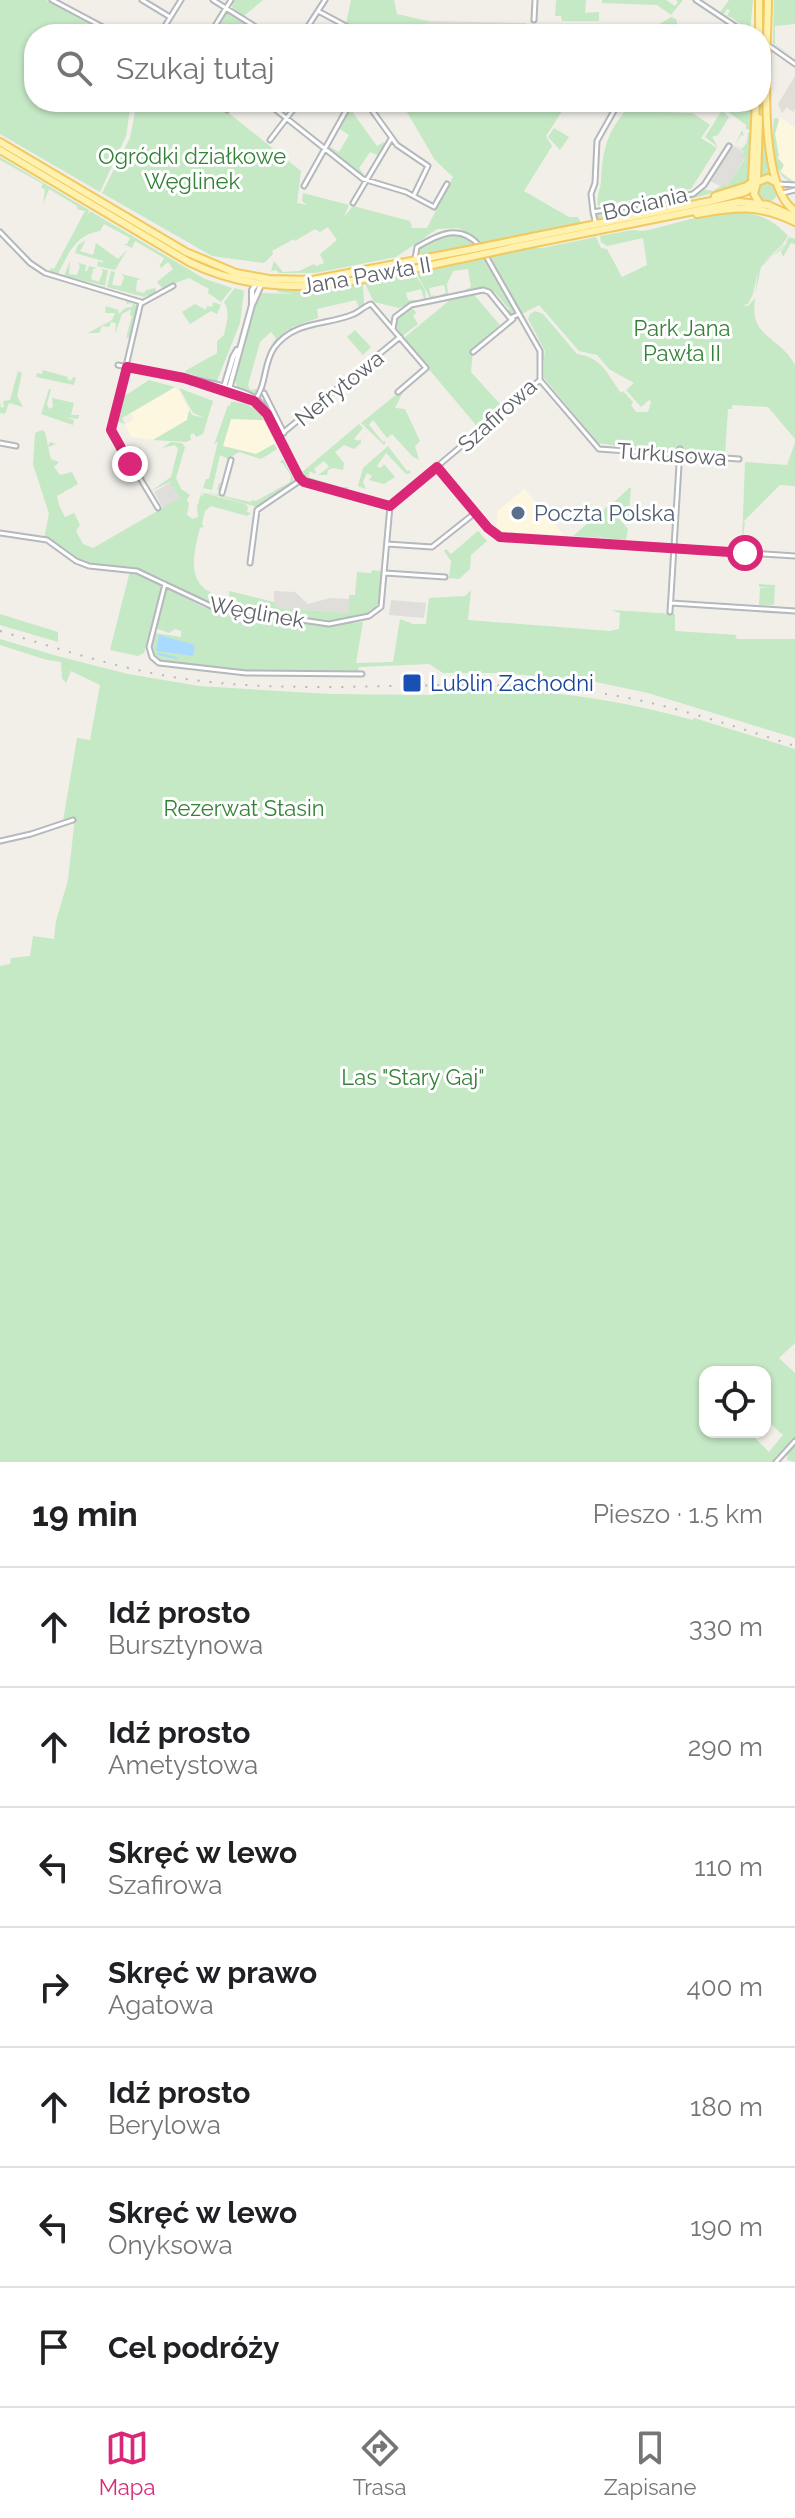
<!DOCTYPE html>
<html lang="pl">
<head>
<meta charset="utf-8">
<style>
	body { margin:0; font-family:Raleway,sans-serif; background:#f6f6f6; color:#202124 }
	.controls { position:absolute; right:24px; bottom:24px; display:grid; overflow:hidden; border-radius:16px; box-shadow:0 2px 6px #0004 }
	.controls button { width:72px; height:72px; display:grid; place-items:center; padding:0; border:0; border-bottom:2px solid #e0e0e0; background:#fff; color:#202124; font:40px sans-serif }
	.stop { position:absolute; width:24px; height:24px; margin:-18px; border:6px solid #db2777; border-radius:50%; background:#fff }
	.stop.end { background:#db2777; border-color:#fff; box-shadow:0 2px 8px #0008 }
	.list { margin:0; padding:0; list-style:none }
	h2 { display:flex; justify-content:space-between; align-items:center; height:104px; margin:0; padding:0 32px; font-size:34px }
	h2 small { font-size:26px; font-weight:400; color:#757577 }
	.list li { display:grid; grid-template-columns:52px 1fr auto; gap:24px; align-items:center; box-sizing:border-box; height:120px; padding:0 32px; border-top:2px solid #e0e0e0 }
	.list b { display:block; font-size:30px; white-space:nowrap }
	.list p { margin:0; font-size:26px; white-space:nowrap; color:#757577 }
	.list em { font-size:26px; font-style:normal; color:#757577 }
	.icon { flex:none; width:44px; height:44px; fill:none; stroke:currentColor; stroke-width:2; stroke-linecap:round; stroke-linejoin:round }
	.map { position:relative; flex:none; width:795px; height:1462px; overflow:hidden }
	.search { position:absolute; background:#fff; box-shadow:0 2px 6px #0004; left:24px; right:24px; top:24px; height:88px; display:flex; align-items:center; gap:20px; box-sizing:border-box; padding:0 28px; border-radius:32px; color:#757577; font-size:30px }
	.sheet { height:944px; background:#fff }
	nav { display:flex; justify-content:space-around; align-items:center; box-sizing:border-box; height:112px; border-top:2px solid #e0e0e0; background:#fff; font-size:22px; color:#757577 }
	nav a { display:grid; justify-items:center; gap:4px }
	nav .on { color:#db2777 }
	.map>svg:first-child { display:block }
</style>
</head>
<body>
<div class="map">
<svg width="795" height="1462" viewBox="0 0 795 1462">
	<rect width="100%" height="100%" fill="#f1efe8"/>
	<path fill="#fef7e0" d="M780 117 795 128V181L780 171 775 134Z
		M174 388 178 389 190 412 187 420 153 440 131 437 125 424 134 419 131 413Z
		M231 419 263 420 275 443 257 454 223 446Z
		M524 489 564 535 502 532 496 526 498 511Z"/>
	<path fill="#e0deda" d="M733 145 744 153 745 158 727 187H722L710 181Z
		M171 482 180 498 163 508 154 492Z
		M274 591 295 592 308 604 330 598 350 599 349 613 279 608 274 602Z
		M391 600 426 603 424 618 389 615Z"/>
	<path fill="#e1ded6" d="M428 21 526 23V32L552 34H428Z
		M795 76V109L793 112 787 107 782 113 778 104Z"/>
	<path fill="#c5e8c5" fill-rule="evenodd" d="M0 0H46L111 34H34V102H215L301 171 297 203 307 205 302 201 303 193 349 205 344 217 353 206 410 221 412 228H427L453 177 435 160 401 102H568L546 136 552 146 524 191 569 217H578L582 225 522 236 523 240 583 230 524 248H542L596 237 601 248 607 249 622 277 647 265 643 238 607 246 601 242 600 236 632 230 643 231C691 222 750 191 788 236L782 245 763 263 782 249 789 237 795 239V244L791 243 783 257 781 252 788 241 761 267 755 295 758 270 753 294 748 304 742 305 748 306 755 298C749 339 779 335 795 365V439L768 407 732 405V409H728L725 455 636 449 598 443 544 378V359H543L534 339 537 338 544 351V358L545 351 528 319 530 314 535 311 543 314 577 354C603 358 606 373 621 393L623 391 633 402 631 405 636 412H648L651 402 649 400 641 407 626 390 634 383 609 369 597 355 579 351 539 305 522 314 481 241 458 228 437 229 396 257 315 273H279L276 270 271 271 274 261 283 272 299 271 314 264 316 266 324 263 320 254 337 240 328 227 320 232 315 229 295 241 294 239 272 251 273 254 264 263 212 256 102 193 130 138 136 107 118 106 130 109 126 136 100 192 0 134Z
		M233 0H263L244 16 232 7Z
		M351 0H394L397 14 428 21V34H365L346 24Z
		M556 0H586L585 13 599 12V21H562L561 16H555Z
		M602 0H666L675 6 678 2 676 0H683L671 15 657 5 602 3Z
		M729 0H753L750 32 731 17 727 16 730 10 727 9 724 14 720 12Z
		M774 0H795V24L775 26V45L795 57 773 43Z
		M228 13 246 24 241 34H212L224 15Z
		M671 17 676 19 680 34H668L656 26Z
		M761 59 766 61 765 131 767 157 774 178H760Z
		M362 102 365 106 361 104 353 113 377 146 384 142 385 144 378 155 370 152 359 168 365 176 368 174 366 177 363 176 329 149 330 147 339 152 349 135 340 129C343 118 351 108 362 102Z
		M727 102H735L738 106 751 110V130L746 129V125L723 108Z
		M722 110 729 117 718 135 712 137 718 147 705 137Z
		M625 111 693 113 710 125 701 138 717 148 691 189 598 206C596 195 601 190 601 180 603 150 606 135 625 111Z
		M774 118 779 119 775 134 779 156 777 157 784 165 780 172 795 183C770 179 772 138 774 118Z
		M554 128 569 137 560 150 548 137Z
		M742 130 744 136 741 135 735 145 742 149 747 142 748 133H751L748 180 738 186 683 201 682 198 692 196 702 189 713 191 724 184 727 186 745 159 742 156 744 152 735 145Z
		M0 157 89 210 87 216 90 211 205 279 232 288 221 302 208 293 209 289 189 278 162 288 157 282 173 269 168 262 161 268 159 263 161 264 164 258 135 241 132 248 124 244H127L130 238 104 224 100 231C76 234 68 254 58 274L49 271 51 268 54 269 85 211 77 209V206L49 189 43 204 45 190 41 187 43 184 0 160Z
		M757 192a10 10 0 1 1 20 0a10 10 0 1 1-20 0Z
		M680 199 681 202 599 219 597 217 599 212Z
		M453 233 464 235 477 245 423 255 418 253V248L441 236Z
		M86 240 80 251 93 255 96 243 118 259 127 250 115 270 97 266 98 261 103 263V261L75 253 78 245Z
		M485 257 514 309 513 316 507 311 509 309C489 285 495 288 464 290L471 287 468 269 453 271 447 284 448 295H440L446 293 444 285 429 288 431 296 437 295 430 298 416 273Z
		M70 261 69 274 77 275 80 266 78 263 86 265 85 271H87L89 266 97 268 93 269 91 279 99 282 103 271 101 269 108 270 105 286 64 276Z
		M111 271 115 272 112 285 121 286 124 277 121 274 141 279 137 280 136 291 144 293 146 290 155 288 157 294 147 299 148 295 144 297 107 287Z
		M415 274 425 290 426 300 424 299 421 289 406 293 408 300H421L399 308 374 302 365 284Z
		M363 280V283L340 288 363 284 364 305 359 308 356 300 317 309 318 318 292 327 291 331 288 329 270 347 276 338 271 332 260 342 248 385 250 390 258 389 256 394 238 389 235 381 232 382 260 293 294 294 278 292 277 289H312Z
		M235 288 244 291 240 323 217 381 186 373 185 371 217 353V341L224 335C226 324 231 312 224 302Z
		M474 295 500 325 473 348 471 372 500 404 476 425 405 341V337L450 300Z
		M126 301 136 305 137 301 140 307 136 306 140 309 131 341 130 337 126 338 132 316 130 315 131 309 122 314 115 334 116 323 111 322 109 327 102 326 99 333H88L112 320 115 313H105L106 306 118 310 119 314 125 308 132 307 133 303 127 304Z
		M213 302 221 305 217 314 211 311 190 324 182 312 195 304 206 310 207 306 212 307Z
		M411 306 416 313 413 316 418 324 401 337 396 331V318Z
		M355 330 371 347 363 355 347 337Z
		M43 370 68 377 67 379 71 381 73 377 76 378 74 385 36 377 37 373 42 374Z
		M18 371 22 373 17 396 23 407 9 403 5 414 0 413V401L1 408 4 407 3 401 10 400Z
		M424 372 404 390 395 408 405 409 420 441 415 446 419 460 412 456 392 434 387 438 373 420 369 425 383 442 386 441 384 445 361 423Z
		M149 380 175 387 122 418 125 424 117 421 123 397Z
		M179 388 213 401 203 434 196 437 194 433 190 435 191 440 186 442 153 440 187 420 189 410 192 415 205 418 193 413Z
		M49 389H51L47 404 49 409 53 407 52 398 74 403 71 415H79L78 419 64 417 74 420 73 425 41 414Z
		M231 402C245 402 258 407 264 420L231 419 223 446 256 454 274 444 277 449 261 459 239 452 231 457 222 485 220 484V491L217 490 219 483H222L228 459 220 455 212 490 203 488 201 498 204 493 245 504 248 507 247 512 251 513 247 516 211 506 205 511 202 524 204 527 200 528C195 548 187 575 205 589 215 596 224 596 230 609 196 602 170 578 137 569 119 564 99 569 81 562 67 556 58 543 44 538L49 514 33 464 35 433 42 430 45 432 48 446 50 442 56 444 48 447 51 459 59 462 54 467 60 475 72 472 78 484 57 496 59 505 65 517 74 513 80 525 76 531 83 544 93 548 180 498 170 482 151 491 171 477 178 449 175 445 162 448 171 442 182 443 185 447 176 478 181 489 190 495 187 500 182 491 189 504 187 515 193 519 198 517 197 505 200 502 198 503 206 479H209L218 441 214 445 228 405 230 406Z
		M359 424 363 428 354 439 358 441 361 439V443L354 449 344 445 335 452 344 463 343 470 333 468 328 470 327 475H318L329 467 324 461 314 469 316 472 315 474 310 471 308 477 341 487H348V491L302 477 301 473Z
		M795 443V486L780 485 743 522 745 523 742 543 745 462 787 465Z
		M388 446 407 471 410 470V473L406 474 386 453 377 466 381 468 384 464 395 477 384 484 369 480 372 476 367 473 363 482 366 489 358 486 363 468Z
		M283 459 293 478 292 483 263 505 257 507 205 492 251 502 252 500 256 501 290 482 291 476 283 463H280Z
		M629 488H631L628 525 610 506Z
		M608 506 628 529 626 540 603 538 595 534 601 538 573 536Z
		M478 531 487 541 471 555 470 569 459 579 449 578 451 561 444 551 446 549 451 554Z
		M372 570 382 571C378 617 380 613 336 624L363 622 356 663 393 662 400 619 413 624H426L429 598 465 596 471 590 468 620 609 631 619 629 620 613 611 610 675 614V631L737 635 735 638 739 639H795V738L648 693 591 681 503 673H443L429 664 359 667 358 672 242 671 159 660 151 649 155 633 181 637V631L175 629 169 633 155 628 166 588 205 608 232 613 229 591 274 602 279 608 349 613V595H355L357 572 371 573Z
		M130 571 158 582 162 587 144 653 138 656 110 650Z
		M759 584 775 585 774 605H759L760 588H773L759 587Z
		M0 614 58 632V642L0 625Z
		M0 639 57 656 128 674 199 686 329 694 433 695C453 688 472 690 493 690 564 691 625 702 693 720L694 718 795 749V1343L779 1358 795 1373V1437L791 1442 795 1445V1462L787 1460 788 1450 776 1462H0V966L10 964 11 958 30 956 33 936 54 939 56 921 68 880 75 817 63 821 77 738 90 740 100 685 71 671 66 683 62 678 61 662 47 660 0 645ZM705 1372H765V1419L783 1435 769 1452 753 1436 754 1432H705Z"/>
	<path fill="#aadaff" d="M159 635 195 645 193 656 156 651Z"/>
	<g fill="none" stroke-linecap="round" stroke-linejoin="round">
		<path stroke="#aadaff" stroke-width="2" d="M158 654 177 658"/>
		<g stroke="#b5b8bc" stroke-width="7">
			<path id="street" d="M52 0 116 34
				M142 0 170 17
				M213 0 267 34
				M696 0 747 34
				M318 11 361 34
				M534 20 535 0
				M160 34 181 0
				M210 34 231 0
				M244 34 250 23
				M303 34 325 0
				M768 45 795 64
				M266 102 363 179 406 192 434 207 447 184
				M366 102 397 145 428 166 414 195
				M227 110 233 102
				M270 140 299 102
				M779 184 795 185
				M304 186 347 109 356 102
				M783 193 795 190
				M353 203 391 139
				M593 212 591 194 595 183 597 141 619 102
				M596 225 593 212 693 194 704 185 729 146
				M0 232 30 263 45 273 141 302 111 430 158 508
				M415 259 417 247C439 234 460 223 480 246
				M142 303 173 286
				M393 329 395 317 411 305 483 290 489 292 510 318 519 314
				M473 352 513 319
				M118 365C144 371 247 384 261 403 278 426 284 457 301 480L390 506
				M540 380 599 449 739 459
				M191 381 254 401 264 411
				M264 393 284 433
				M254 401C267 386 263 364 274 348 294 320 326 326 354 314 360 311 365 306 371 304L426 368 398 392
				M279 436 400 337
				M0 443 16 446
				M437 467 488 528 500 537 795 556
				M222 493 231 460
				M0 533 47 540 76 561 89 566 137 571 213 607 329 624 369 616 381 607 390 506 540 380V351L486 256
				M387 544 432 547 475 513
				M250 563 257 510 301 480
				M385 573 445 577
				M165 584 149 647 152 657 159 663 246 673 362 674
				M671 603 795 611
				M670 612 680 449
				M0 841 31 834 73 820
				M776 1462 795 1441"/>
		</g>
		<g stroke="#b6babf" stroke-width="8">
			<path id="secondary" d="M252 305V290L256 284
				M224 387 233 357 237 350
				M229 389 252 305 261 285"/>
		</g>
		<g stroke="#f2c960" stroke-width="10">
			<path id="primary" d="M768 0C768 46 755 185 795 211
				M759 34V0
				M0 142 186 252 236 273 269 279 312 280 463 251
				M0 150 189 262C281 308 370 277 465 258
				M757 182 759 118
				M715 196 747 186 752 182 756 102
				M760 204 754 194 757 182 768 178 777 183
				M697 214C737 207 758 204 795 222
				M522 239 711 201 745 192 754 187
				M525 245 739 202 768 205 795 217"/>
		</g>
		<use href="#street" stroke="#fff" stroke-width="3"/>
		<use href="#secondary" stroke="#fff" stroke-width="4"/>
		<use href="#primary" stroke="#fff2af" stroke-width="6"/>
		<path stroke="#b6b7b8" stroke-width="2" stroke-dasharray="2 10" stroke-linecap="butt" d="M0 631C66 651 132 673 201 681 317 695 436 679 553 688 637 693 715 720 795 746"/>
		<g stroke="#f2c960" stroke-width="10" stroke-linecap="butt">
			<path id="primary-bridge" d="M463 251 522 239
				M465 258 525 245"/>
		</g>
		<use href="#primary-bridge" stroke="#fff2af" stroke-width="6"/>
	</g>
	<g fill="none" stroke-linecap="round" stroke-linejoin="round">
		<path stroke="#db2777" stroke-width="10" d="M130 464 111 430 127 367 184 378 254 401 267 414 299 477 304 482 390 506 437 467 488 528 500 537 745 553"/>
	</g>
	<circle fill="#5c6f8a" stroke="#fff" stroke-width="3" cx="518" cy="513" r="8"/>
	<rect fill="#1a4fb4" stroke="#fff" stroke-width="3" x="402" y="673" width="20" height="20" rx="4"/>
	<g text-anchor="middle" stroke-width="6" stroke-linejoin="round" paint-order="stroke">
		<g font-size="22" fill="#348238" stroke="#fff">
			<text x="192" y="164">Ogródki działkowe<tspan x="192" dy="25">Węglinek</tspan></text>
			<text x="682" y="336">Park Jana<tspan x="682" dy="25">Pawła II</tspan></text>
			<text x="244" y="816">Rezerwat Stasin</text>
			<text x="413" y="1085">Las "Stary Gaj"</text>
		</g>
		<g font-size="22" fill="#5f6368" stroke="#fff">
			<text transform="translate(645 203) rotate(-13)" y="8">Bociania</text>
			<text transform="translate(366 275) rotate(-10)" y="8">Jana Pawła II</text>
			<text transform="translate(339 388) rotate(-39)" y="8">Nefrytowa</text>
			<text transform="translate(497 415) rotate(-42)" y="8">Szafirowa</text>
			<text transform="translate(672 454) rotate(4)" y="8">Turkusowa</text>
			<text transform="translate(257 612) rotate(10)" y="8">Węglinek</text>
		</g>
		<g font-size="22" fill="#4e5e75" stroke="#fff" text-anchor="start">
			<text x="534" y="521">Poczta Polska</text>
		</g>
		<g font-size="22" fill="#164399" stroke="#fff" text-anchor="start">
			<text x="430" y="691">Lublin Zachodni</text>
		</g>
	</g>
</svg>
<div class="controls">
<button><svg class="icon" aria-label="locate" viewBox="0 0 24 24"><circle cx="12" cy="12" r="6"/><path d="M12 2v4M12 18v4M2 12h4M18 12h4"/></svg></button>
</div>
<div class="stop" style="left:745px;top:553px"></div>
<div class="stop end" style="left:130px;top:464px"></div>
<div class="search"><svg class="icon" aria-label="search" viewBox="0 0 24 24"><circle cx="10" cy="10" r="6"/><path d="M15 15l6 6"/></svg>Szukaj tutaj</div>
</div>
<section class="sheet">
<h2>19 min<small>Pieszo · 1.5 km</small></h2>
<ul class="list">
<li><svg class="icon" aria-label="ahead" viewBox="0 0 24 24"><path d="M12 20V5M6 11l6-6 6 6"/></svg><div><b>Idź prosto</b><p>Bursztynowa</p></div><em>330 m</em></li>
<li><svg class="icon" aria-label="ahead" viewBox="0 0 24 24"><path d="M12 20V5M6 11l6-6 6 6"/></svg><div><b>Idź prosto</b><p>Ametystowa</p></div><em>290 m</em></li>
<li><svg class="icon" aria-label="left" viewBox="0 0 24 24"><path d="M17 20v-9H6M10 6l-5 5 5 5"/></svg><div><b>Skręć w lewo</b><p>Szafirowa</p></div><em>110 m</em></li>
<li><svg class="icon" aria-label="right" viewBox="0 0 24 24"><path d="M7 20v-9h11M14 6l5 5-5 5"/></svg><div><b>Skręć w prawo</b><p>Agatowa</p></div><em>400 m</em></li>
<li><svg class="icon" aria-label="ahead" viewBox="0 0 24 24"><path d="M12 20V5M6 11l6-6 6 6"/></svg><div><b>Idź prosto</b><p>Berylowa</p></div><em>180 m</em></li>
<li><svg class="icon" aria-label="left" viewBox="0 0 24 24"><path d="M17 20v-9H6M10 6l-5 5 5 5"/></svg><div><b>Skręć w lewo</b><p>Onyksowa</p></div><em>190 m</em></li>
<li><svg class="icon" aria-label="arrive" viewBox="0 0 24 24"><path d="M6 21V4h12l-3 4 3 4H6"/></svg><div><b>Cel podróży</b></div></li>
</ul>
</section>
<nav>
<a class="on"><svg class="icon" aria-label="map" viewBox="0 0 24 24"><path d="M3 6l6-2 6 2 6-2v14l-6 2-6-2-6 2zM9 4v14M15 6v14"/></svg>Mapa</a>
<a><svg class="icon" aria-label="directions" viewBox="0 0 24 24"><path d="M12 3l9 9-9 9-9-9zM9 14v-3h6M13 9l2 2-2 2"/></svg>Trasa</a>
<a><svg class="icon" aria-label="saved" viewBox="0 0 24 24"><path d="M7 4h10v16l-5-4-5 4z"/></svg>Zapisane</a>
</nav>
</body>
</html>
